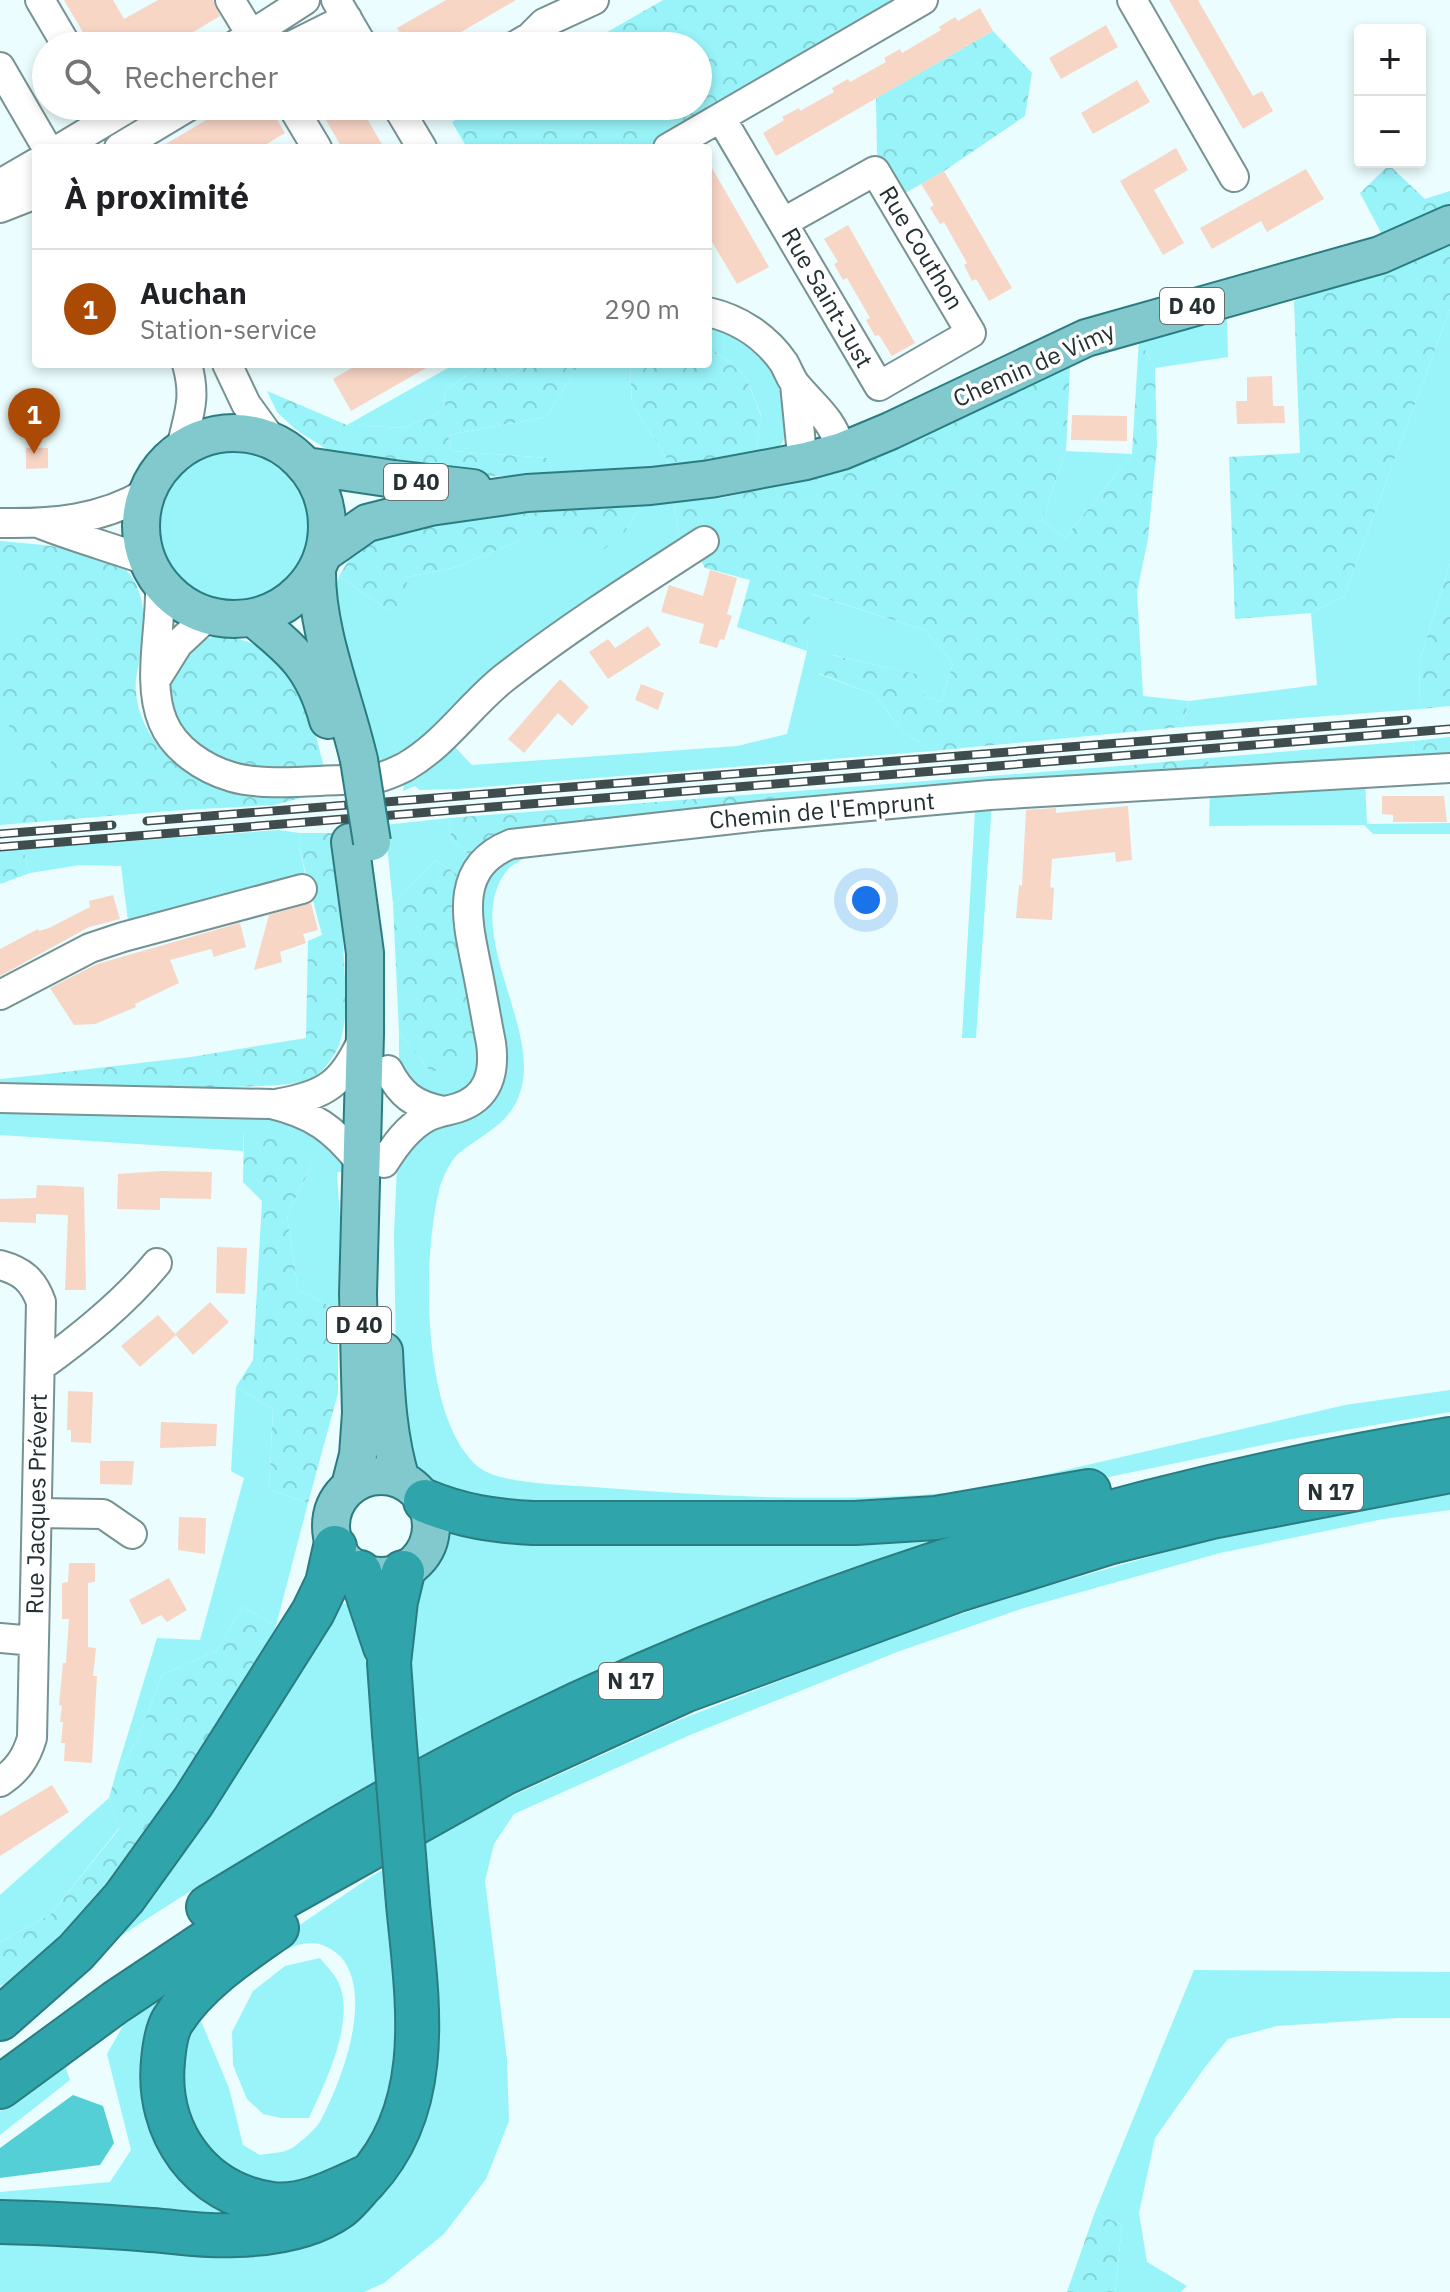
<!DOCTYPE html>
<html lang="fr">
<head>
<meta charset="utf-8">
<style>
	body { margin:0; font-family:"IBM Plex Sans",sans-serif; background:#f2f2f2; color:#202124 }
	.controls { position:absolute; right:24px; top:24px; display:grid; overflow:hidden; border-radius:8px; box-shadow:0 4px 12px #0003 }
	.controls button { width:72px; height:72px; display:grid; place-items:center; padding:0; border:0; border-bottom:2px solid #e0e0e0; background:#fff; color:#202124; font:40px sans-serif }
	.you { position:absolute; left:866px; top:900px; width:28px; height:28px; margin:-20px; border:6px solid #fff; border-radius:50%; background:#1a73e8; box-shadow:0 0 0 12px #1a73e833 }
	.badge { display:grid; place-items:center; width:52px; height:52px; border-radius:50%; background:#ab4a04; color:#fff; font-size:26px; font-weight:700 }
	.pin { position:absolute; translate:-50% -66px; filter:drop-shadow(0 2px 4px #0008) }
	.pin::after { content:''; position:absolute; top:42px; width:28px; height:24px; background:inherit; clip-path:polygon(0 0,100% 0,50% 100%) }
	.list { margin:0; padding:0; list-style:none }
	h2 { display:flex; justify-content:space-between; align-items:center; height:104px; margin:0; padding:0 32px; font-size:34px }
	h2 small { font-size:26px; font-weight:400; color:#757577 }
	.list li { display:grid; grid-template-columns:52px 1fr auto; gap:24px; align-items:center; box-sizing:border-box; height:120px; padding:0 32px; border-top:2px solid #e0e0e0 }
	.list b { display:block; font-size:30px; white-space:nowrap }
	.list p { margin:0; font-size:26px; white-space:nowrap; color:#757577 }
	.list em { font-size:26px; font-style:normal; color:#757577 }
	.icon { flex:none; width:44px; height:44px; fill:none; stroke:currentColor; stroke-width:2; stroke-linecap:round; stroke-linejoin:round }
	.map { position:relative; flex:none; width:1450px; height:2292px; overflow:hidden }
	.search { position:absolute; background:#fff; box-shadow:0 4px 12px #0003; left:32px; top:32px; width:680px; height:88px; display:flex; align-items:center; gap:20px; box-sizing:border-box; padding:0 28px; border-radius:44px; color:#757577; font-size:30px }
	.panel { position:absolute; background:#fff; box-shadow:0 4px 12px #0003; left:32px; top:144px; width:680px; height:224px; border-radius:8px }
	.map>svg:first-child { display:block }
</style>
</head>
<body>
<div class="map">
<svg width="1450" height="2292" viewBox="0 0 1450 2292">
	<defs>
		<pattern id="forest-crowns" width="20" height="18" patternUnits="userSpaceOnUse" patternTransform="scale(2)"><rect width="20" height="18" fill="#98f4f9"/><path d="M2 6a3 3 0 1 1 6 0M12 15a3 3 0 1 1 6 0" fill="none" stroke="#83d2d6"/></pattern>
	</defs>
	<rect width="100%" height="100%" fill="#ebfdfe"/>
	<path fill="#98f4f9" d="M1450 309V563L1419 663 1420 709 1181 727 1189 701 1317 685 1311 613 1344 596Z
		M1227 314 1228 357 1155 368 1139 339Z
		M708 324C732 332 754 349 769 369 781 385 795 429 780 446 774 453 764 452 756 453L761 415 745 375 708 346Z
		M455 364H484L444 391 445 410 403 428 347 425Z
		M492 364H528L507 377Z
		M579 364H630L632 404 671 465 553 475 548 458 452 451 448 435 546 417Z
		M157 525a78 78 0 1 1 156 0a78 78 0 1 1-156 0Z
		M1066 451 1132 454 1065 538 1042 520Z
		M674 502 680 543 537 634 491 671 410 750 375 767 335 593 339 576 389 611 408 577 457 567 520 540H576L625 532 640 506Z
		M0 541 52 547 109 736 0 800Z
		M811 594 925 630 953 663 941 702 924 696 915 674 833 655 819 674 875 695 903 732 932 751 458 789 420 790 415 786 403 791 404 783 424 772 455 747 472 765 737 746 787 734 807 651Z
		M1413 741 1415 764 1211 777 1208 758Z
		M1132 765 1135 779 852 803 849 787Z
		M1365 779 1367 824 1450 823V834H1373L1364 825 1209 826 1210 788Z
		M992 802 976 1038H962L975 810Z
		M449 818 451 839 474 859 464 879 436 860 393 904 385 825Z
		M278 830 300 833 299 847 305 873 128 921 121 866 80 865 30 873 23 849Z
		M502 855 528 856C522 860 513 864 508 869 462 925 533 1017 523 1080 516 1123 487 1130 458 1154 450 1161 441 1181 439 1191 422 1258 421 1422 480 1468 500 1484 567 1485 593 1487 721 1497 851 1504 979 1490L1345 1405 1450 1390V1412L1287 1440 1109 1477 938 1506H469L429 1482 407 1453 396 1356 394 1234 397 1168 411 1140 490 1095 478 888Z
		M399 1032 430 1071 484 1052V1077L451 1101 417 1097 399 1068Z
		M39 1075 47 1085 0 1084V1079Z
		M0 1110 221 1116 289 1121 334 1141 349 1172H337L340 1218 338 1310 298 1290 287 1215 313 1163 244 1130 243 1151 0 1135Z
		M236 1387 273 1409 269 1489 308 1503 276 1626 243 1607 216 1651 162 1675 138 1739 116 1773 157 1638 200 1640 244 1478 231 1471Z
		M1450 1494V1510L1383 1519 1220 1553 1024 1608 897 1652 690 1735 514 1814 494 1844 485 1881 507 2059 509 2121 486 2179 444 2234 384 2283 364 2292H0V2236L201 2246 418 2131 397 1969V2046L391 2088 378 2130 355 2162 301 2190 219 2174 170 2083 196 2009 229 2088 243 2145 260 2155C271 2153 287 2153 295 2146 304 2139 316 2129 321 2120 342 2080 374 1996 341 1957 333 1949 321 1942 309 1943 291 1944 273 1957 259 1966L279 1939 369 1878 477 1812 679 1720 893 1637 1020 1594 1215 1538 1379 1504Z
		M453 1526 967 1531C702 1608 450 1735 214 1877 165 1906 118 1938 71 1969L335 1601 352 1606 403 1650 421 1582 440 1559 446 1532Z
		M109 1798 119 1828 50 1915 0 1942V1895Z
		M320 1958C325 1965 332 1971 336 1978 359 2015 325 2083 309 2118H281L263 2114 247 2099 233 2065 232 2032 253 1991 285 1966Z
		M1194 1970 1450 1972V2018H1398L1277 2026 1228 2039 1205 2067 1155 2138 1139 2213 1147 2262 1187 2286 1181 2292H1115L1122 2225 1095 2212Z
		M198 1973 149 2069 258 2226 0 2215V2192L110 2182 131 2150 107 2054 125 2022Z
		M64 2063 70 2080 0 2135V2111Z"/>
	<path fill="url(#forest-crowns)" d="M663 0H903L645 148H467L452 122 479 106H698V46H583Z
		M993 31 1032 73 1025 116 944 171 900 196 877 154 876 98Z
		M1389 165 1425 199 1450 191V211L1384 238 1360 193Z
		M1450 239V309L1344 596 1311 613 1235 619 1229 457 1300 453 1294 301Z
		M1139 339 1155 368 1157 445 1148 539 1137 592 1143 696 1189 701 1181 727 932 751 903 732 875 695 818 673 832 655 916 674 924 696 941 702 953 663 925 630 812 594 807 651 737 627 750 580 705 568 700 559 680 543 674 502 721 498 793 482 881 453 996 398 1070 367 1066 451 1042 520 1065 538 1132 454Z
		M708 346 745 375 761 416 756 453 671 465 632 404 630 364H708Z
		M484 364H492L507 377 528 364H579L546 417 448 435 452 451 548 458 553 475 466 477 345 461 295 429 277 412 267 391 347 425 403 428 445 410 444 391Z
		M640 506 625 532 591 560 576 540H520L457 567 408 577 401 612 389 611 339 576 351 556 367 543 386 533 464 517Z
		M0 541C39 545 84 546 119 565 143 578 147 620 143 644 141 659 134 677 136 692 138 717 152 744 173 760 208 786 259 788 301 798L274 805 182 810 0 825V782L45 773 53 758 16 750 0 693V645L49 611 37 583 0 572Z
		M1450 563V706L1420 709 1419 663Z
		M221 635C238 639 260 643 273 655 305 684 315 729 324 768L240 767 214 758 186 740 174 717 168 686 196 641Z
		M1450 737V762L1415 764 1413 741Z
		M1208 758 1211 777 1135 779 1132 765Z
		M849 787 852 803 474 859 451 839 449 818Z
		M300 833H334C339 875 342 918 344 960 345 988 349 1018 339 1045 334 1057 324 1070 314 1078 294 1093 85 1086 47 1085L39 1075 191 1057 306 1038 308 941 322 935 299 847Z
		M23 849 30 873 0 884V851Z
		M436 860 464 879 484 1052 462 1070 430 1071 399 1032 393 904Z
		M244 1130 291 1132 313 1163 287 1215 298 1290 338 1310V1393L308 1503 269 1489 273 1409 236 1387 253 1360 262 1201 243 1182Z
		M243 1607 276 1626 253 1679 121 1880 33 1974 0 1986V1942L50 1915 119 1829 109 1798 116 1773 138 1739 162 1675 216 1651Z
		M1095 2212 1122 2225 1115 2292H1067Z"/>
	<path fill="#54cfd5" d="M73 2095 103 2106 114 2143 100 2165 0 2178V2148Z"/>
	<path fill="#f8d6c6" d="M64 0H113L124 19 158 0H213L220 16 170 46H91Z
		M446 0H516L437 46H408L397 28Z
		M1169 0H1198L1253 96 1262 91 1273 111 1243 129Z
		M980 8 993 31 776 156 763 133 784 120 782 117 799 108 800 111 834 92 832 88 848 79 850 82 886 62 884 58 900 49 902 53 941 30 939 27 955 17 958 21Z
		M1106 25 1118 47 1061 79 1049 58Z
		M1137 80 1150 102 1093 134 1081 113Z
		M230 106H239L242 112 253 106H269L285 133 260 148H159Z
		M335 106H360L384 148H342L322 113Z
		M1176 148 1188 170 1154 190 1184 243 1163 255 1120 181Z
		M708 161 769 267 737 284 708 235Z
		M1306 169 1324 199 1267 232 1261 221 1212 249 1200 228Z
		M944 171 1012 288 989 301 976 279 972 281 964 265 967 263 944 222 940 224 930 208 934 205 921 184Z
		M848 225 915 343 892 356 879 335 875 336 866 320 870 318 847 278 843 280 834 264 838 262 824 239Z
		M359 364H433L351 411 333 379Z
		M1272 376 1273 406H1284L1285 423 1237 424 1236 401H1247V377Z
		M1072 415 1127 416V441L1071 440Z
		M26 448H48V468L26 469Z
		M710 570 737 578 727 614 732 616 724 640 720 639 717 648 699 643 704 624 661 612 669 585 703 596Z
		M648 626 661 645 608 679 589 652 608 639 615 648Z
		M560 679 589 707 572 726 558 713 524 753 508 739Z
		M641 684 664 693 658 710 635 700Z
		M1382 796H1444L1447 822H1393V815L1382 814Z
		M1128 806 1132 860 1116 862 1115 852 1052 859 1050 887 1054 888 1052 920 1016 918 1019 885 1022 886 1026 810 1056 808V813Z
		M113 895 120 919 89 927 0 976V949L38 929 39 931 49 928 90 907 89 901Z
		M311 903 318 930 303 934 306 943 280 952 282 962 254 970 269 915Z
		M240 923 246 947 214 957 211 949 170 960 179 983 135 1004 136 1007 95 1024 74 1025 50 988 97 964Z
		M161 1171 212 1172 211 1199 160 1198V1210L117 1209 118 1174Z
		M37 1185 84 1187 86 1290H65L68 1215 36 1214V1223L0 1222V1199L36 1198Z
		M217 1247 247 1248 245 1294 216 1293Z
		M210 1302 229 1322 193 1355 175 1334Z
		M158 1315 176 1335 140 1367 121 1346Z
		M68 1391 93 1392 91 1443 71 1442V1430H67Z
		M161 1422 217 1424 216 1446 160 1448Z
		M100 1461H134L132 1485 100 1484Z
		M179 1517 206 1518 205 1554 178 1550Z
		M69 1563H95V1582L88 1583V1647L96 1648 93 1676H97L92 1763 64 1761 65 1743H61L63 1722H60L62 1706 59 1705 63 1663H66L69 1619H62V1583L68 1582Z
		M169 1578 187 1610 167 1622 161 1615 142 1625 129 1600Z
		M52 1785 69 1812 0 1856V1816Z"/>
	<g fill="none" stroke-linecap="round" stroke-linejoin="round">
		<g stroke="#769293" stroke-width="32">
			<path id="minor" d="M40 0 67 46
				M230 0 258 46
				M336 0 363 46
				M1132 0 1234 177
				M234 46 305 0
				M291 46 347 18
				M515 46 530 37 544 23 594 0
				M0 67 47 148
				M292 106 317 148
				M397 106 422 148
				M721 118 879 386 971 333 875 171 784 222
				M61 148 131 106
				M119 148 189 106
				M668 148 923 0
				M0 184 36 163
				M0 208 36 194
				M708 312C739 319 766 337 784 363 788 370 791 379 796 385 817 410 831 417 842 451
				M227 364 246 404 272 440
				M795 384 801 445 806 461
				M181 449C188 415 197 400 187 364
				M0 523C51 524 102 520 146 493
				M43 525C77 538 112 548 146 560
				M160 583C162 626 146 682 163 722 174 749 204 769 232 777 263 786 308 781 340 780 352 779 365 780 377 778 386 776 397 771 405 767 445 744 469 706 504 678 568 628 636 585 704 541
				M158 676 178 644 207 617
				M0 995 90 948 123 937 302 889
				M388 1070C401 1095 414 1105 443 1111
				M0 1098 271 1104C313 1114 334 1129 360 1162
				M276 1104C328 1094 341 1085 364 1037
				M384 1163C395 1145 408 1127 427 1117 437 1112 447 1111 457 1108 489 1098 495 1072 491 1043 486 1018 482 993 477 969 467 920 453 867 511 844L760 816 990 795 1450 768
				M0 1265C22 1271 33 1280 41 1302L32 1738C26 1758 17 1771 0 1782
				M40 1367C83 1336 124 1303 157 1263
				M37 1513 103 1514 132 1534
				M0 1638 34 1641"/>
		</g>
		<g stroke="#2b7c80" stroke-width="40">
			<path id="major" d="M141 526a93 93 0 1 1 186 0a93 93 0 1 1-186 0Z
				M306 466 394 479 473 488
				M323 554 367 523 430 507 527 493 651 486 710 479 806 461 842 451 890 431 1086 338 1380 255 1450 224
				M317 570C316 632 345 699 359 760
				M253 618C293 650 314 668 328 720
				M384 1351C386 1396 388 1437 401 1480
				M331 1526a50 50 0 1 1 100 0a50 50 0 1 1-100 0Z
				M350 1486 358 1455 361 1413 358 1294 365 1034V953L350 842"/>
		</g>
		<g stroke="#2b7c80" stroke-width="46">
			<path id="highway" d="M425 1501C461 1516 494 1521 533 1523H855L936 1518 1089 1491
				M360 1572 385 1647
				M394 1733 389 1663 396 1601 403 1572
				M208 1907C302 1850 395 1793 494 1744 795 1594 1118 1494 1450 1439
				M277 1928C240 1954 198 1981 173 2020 166 2031 164 2049 163 2061 156 2132 200 2194 272 2204 306 2208 340 2188 370 2175
				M0 2019 76 1952 124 1898 193 1802 313 1612 327 1583 335 1547
				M0 2087 116 2002 221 1932 505 1773 684 1691 958 1590 1108 1543 1212 1517 1450 1471
				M0 2222C51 2223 101 2226 151 2230 179 2232 208 2237 236 2235 270 2234 311 2228 340 2207 349 2200 357 2189 365 2181 436 2105 417 1998 408 1904"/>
		</g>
		<use href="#minor" stroke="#fff" stroke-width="28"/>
		<use href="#major" stroke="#82c9cd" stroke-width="36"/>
		<use href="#highway" stroke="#2fa5ab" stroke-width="42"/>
		<g stroke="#404d4e" stroke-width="9">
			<path id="rail" d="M147 821 1407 720
				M0 834 112 825
				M0 847 1450 729"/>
		</g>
		<use href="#rail" stroke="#fff" stroke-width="6" stroke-dasharray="18" stroke-linecap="butt"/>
		<g stroke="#2b7c80" stroke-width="40" stroke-linecap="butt">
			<path id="major-bridge" d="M359 760 372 842"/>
		</g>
		<g stroke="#2b7c80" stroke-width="46" stroke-linecap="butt">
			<path id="highway-bridge" d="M394 1733 408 1904"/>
		</g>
		<use href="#major-bridge" stroke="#82c9cd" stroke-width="36"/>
		<use href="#highway-bridge" stroke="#2fa5ab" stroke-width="42"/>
	</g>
	<g text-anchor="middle" stroke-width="7" stroke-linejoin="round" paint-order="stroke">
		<g fill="#fff" stroke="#666e6f" stroke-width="2">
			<rect x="1160" y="288" width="64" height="36" rx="6"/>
			<rect x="384" y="464" width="64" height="36" rx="6"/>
			<rect x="327" y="1307" width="64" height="36" rx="6"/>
			<rect x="1299" y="1474" width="64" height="36" rx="6"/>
			<rect x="599" y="1663" width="64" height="36" rx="6"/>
		</g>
		<g font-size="22" font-weight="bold" fill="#243031">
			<text x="1192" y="314">D 40</text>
			<text x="416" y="490">D 40</text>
			<text x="359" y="1333">D 40</text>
			<text x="1331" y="1500">N 17</text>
			<text x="631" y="1689">N 17</text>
		</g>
		<g font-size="24" fill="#243031" stroke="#fff">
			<text transform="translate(921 248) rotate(59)" y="8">Rue Couthon</text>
			<text transform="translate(827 298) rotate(60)" y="8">Rue Saint-Just</text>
			<text transform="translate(1034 365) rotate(-24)" y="8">Chemin de Vimy</text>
			<text transform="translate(822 811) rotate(-5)" y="8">Chemin de l'Emprunt</text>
			<text transform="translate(37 1504) rotate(-89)" y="8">Rue Jacques Prévert</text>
		</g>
	</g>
</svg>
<div class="controls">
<button>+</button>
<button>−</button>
</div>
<div class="you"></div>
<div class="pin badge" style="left:34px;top:454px">1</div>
<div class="search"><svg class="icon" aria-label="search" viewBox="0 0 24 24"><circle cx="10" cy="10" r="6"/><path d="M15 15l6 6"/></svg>Rechercher</div>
<section class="panel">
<h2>À proximité<small></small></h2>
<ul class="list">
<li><span class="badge">1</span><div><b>Auchan</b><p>Station-service</p></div><em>290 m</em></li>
</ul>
</section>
</div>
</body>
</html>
